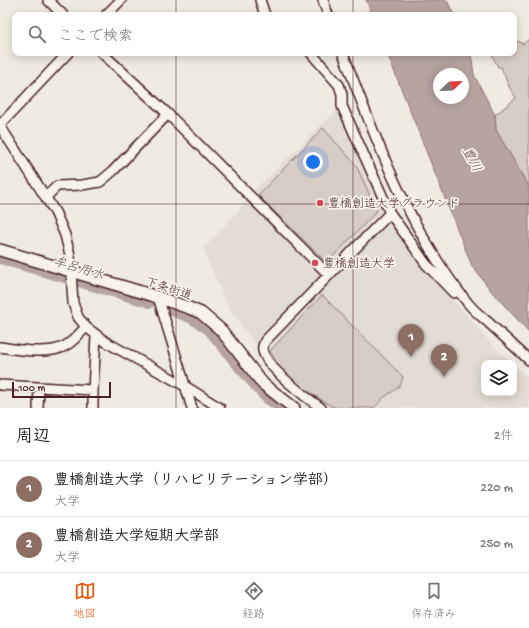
<!DOCTYPE html>
<html lang="ja">
<head>
<meta charset="utf-8">
<style>
	body { margin:0; font-family:"Gochi Hand","Klee One",sans-serif; background:#f2f2f2; color:#222 }
	.controls { position:absolute; right:12px; bottom:12px; display:grid; overflow:hidden; border-radius:8px; box-shadow:0 2px 10px #0003 }
	.controls button { width:36px; height:36px; display:grid; place-items:center; padding:0; border:0; border-bottom:1px solid #e0e0e0; background:#fff; color:#222; font:20px sans-serif }
	.compass { position:absolute; left:433px; top:68px; width:36px; height:36px; border-radius:50%; background:#fff; box-shadow:0 2px 10px #0003; rotate:67deg }
	.scale { position:absolute; left:12px; bottom:10px; width:99px; box-sizing:border-box; padding-left:4px; border:2px solid #4a1f2b; border-top:0; font-size:11px; line-height:14px; white-space:nowrap; color:#4a1f2b; -webkit-text-stroke:3px #f7f3e8; paint-order:stroke }
	.you { position:absolute; left:313px; top:162px; width:14px; height:14px; margin:-10px; border:3px solid #fff; border-radius:50%; background:#1a73e8; box-shadow:0 0 0 6px #1a73e833 }
	.badge { display:grid; place-items:center; width:26px; height:26px; border-radius:50%; background:#ea580c; color:#fff; font-size:13px; font-weight:700 }
	.pin { position:absolute; translate:-50% -33px; filter:drop-shadow(0 1px 2px #0008) }
	.pin::after { content:''; position:absolute; top:21px; width:14px; height:12px; background:inherit; clip-path:polygon(0 0,100% 0,50% 100%) }
	.list { margin:0; padding:0; list-style:none }
	h2 { display:flex; justify-content:space-between; align-items:center; height:52px; margin:0; padding:0 16px; font-size:17px }
	h2 small { font-size:13px; font-weight:400; color:#767676 }
	.list li { display:grid; grid-template-columns:26px 1fr auto; gap:12px; align-items:center; box-sizing:border-box; height:56px; padding:0 16px; border-top:1px solid #e0e0e0 }
	.list b { display:block; font-size:15px; white-space:nowrap }
	.list p { margin:0; font-size:13px; white-space:nowrap; color:#767676 }
	.list em { font-size:13px; font-style:normal; color:#767676 }
	.icon { flex:none; width:22px; height:22px; fill:none; stroke:currentColor; stroke-width:2; stroke-linecap:round; stroke-linejoin:round }
	.map { position:relative; flex:none; width:529px; height:408px; overflow:hidden }
	.search { position:absolute; background:#fff; box-shadow:0 2px 10px #0003; left:12px; right:12px; top:12px; height:44px; display:flex; align-items:center; gap:10px; box-sizing:border-box; padding:0 14px; border-radius:8px; color:#767676; font-size:15px }
	.sheet { height:164px; background:#fff }
	nav { display:flex; justify-content:space-around; align-items:center; box-sizing:border-box; height:56px; border-top:1px solid #e0e0e0; background:#fff; font-size:11px; color:#767676 }
	nav a { display:grid; justify-items:center; gap:2px }
	nav .on { color:#ea580c }
	.map>svg:first-child { display:block }
</style>
</head>
<body>
<div class="map">
<svg width="529" height="408" viewBox="0 0 529 408">
	<rect width="100%" height="100%" fill="#f0ebe0"/>
	<filter id="ink" filterUnits="userSpaceOnUse"><feTurbulence type="fractalNoise" baseFrequency=".025" numOctaves="2"/><feDisplacementMap in="SourceGraphic" scale="8" xChannelSelector="R" yChannelSelector="G"/><feConvolveMatrix kernelMatrix="1 2 1 2 8 2 1 2 1" color-interpolation-filters="sRGB"/></filter>
	<g filter="url(#ink)">
		<path fill="#e3dcd2" d="M339 108 391 217V226L410 247 433 277 496 349 512 363H484V393H514V365L529 378V408H326L308 395 277 366 260 345 255 344 227 305 203 249 248 200 251 193Z"/>
		<path fill="#d8cdc6" stroke="#917678" d="M514 39 523 44 529 39V187L496 130 495 115 516 98 509 87 501 67H498L491 53H514Z
			M323 128 356 165 377 211 327 263 258 195Z
			M322 295 403 377C400 388 398 388 389 394 383 397 378 404 374 408H338L331 406 297 384 278 365 270 351Z"/>
		<path fill="#b7a4a2" stroke="#8b6f72" fill-rule="evenodd" d="M366 0H447L454 15H372Z
			M387 53H470L472 59 474 75 495 115 496 130 529 187V332L493 293 472 266ZM439 74H463V98H439Z"/>
		<g fill="none" stroke-linecap="round" stroke-linejoin="round">
			<path stroke="#b7a4a2" stroke-width="12" d="M0 258 150 302
				M172 310 192 318 209 329 240 367 266 397 281 408"/>
			<g stroke="#4a1f2b" stroke-width="12">
				<path id="minor" d="M48 0 63 15
					M260 0 265 15
					M323 0 328 15
					M106 15 121 0
					M102 53 168 114 329 275 265 341C264 344 262 346 263 350 264 366 308 399 321 408
					M311 53 339 85 342 94V106L390 213 329 275
					M343 53C376 140 408 229 467 302 473 310 481 316 489 323 502 335 516 348 529 360
					M0 125 68 53
					M0 126 55 212 65 235 70 255 73 303 78 317 86 327 106 342 185 386 220 408
					M46 197 57 186 82 185 100 182 113 171 168 114
					M390 213 426 264 454 293
					M158 297 192 408
					M0 347C18 350 49 355 65 346 73 342 79 334 86 327
					M0 385 93 390
					M38 408 39 388
					M93 408V390L96 336"/>
			</g>
			<g stroke="#4a1f2b" stroke-width="14">
				<path id="major" d="M0 250 151 295 189 308 201 313 221 330 263 384 294 408"/>
			</g>
			<use href="#minor" stroke="#f7f3e8" stroke-width="9"/>
			<use href="#major" stroke="#f7f3e8" stroke-width="11"/>
		</g>
	</g>
	<path fill="none" stroke="#4a1f2b" stroke-width="1" stroke-opacity="0.55" d="M176 0V15M353 0V15M176 53V408M353 53V408M0 204H529"/>
	<g fill="#d1495b" stroke="#f7f3e8" stroke-width="1.5">
		<circle cx="320" cy="203" r="4"/>
		<circle cx="315" cy="263" r="4"/>
	</g>
	<g text-anchor="middle" stroke-width="3.5" stroke-linejoin="round" paint-order="stroke">
		<g font-size="12" fill="#4a1f2b" stroke="#f7f3e8" text-anchor="start">
			<text x="328" y="207">豊橋創造大学グラウンド</text>
			<text x="323" y="267">豊橋創造大学</text>
		</g>
		<g font-size="12" fill="#4a1f2b" stroke="#f7f3e8">
			<text transform="translate(169 288) rotate(18)" y="4">下条街道</text>
		</g>
		<g font-size="13" font-style="italic" fill="#704e55" stroke="#f7f3e8">
			<text transform="translate(473 159) rotate(62)" y="5">豊川</text>
			<text transform="translate(79 267) rotate(17)" y="5">牟呂用水</text>
		</g>
	</g>
</svg>
<div class="controls">
<button><svg class="icon" aria-label="layers" viewBox="0 0 24 24"><path d="M12 4l9 5-9 5-9-5zM3 14l9 5 9-5"/></svg></button>
</div>
<svg class="compass" viewBox="-18 -18 36 36"><path d="M0-13l5 13h-10z" fill="#e53935"/><path d="M0 13l5-13h-10z" fill="#767676"/></svg>
<div class="scale">100 m</div>
<div class="you"></div>
<div class="pin badge" style="left:411px;top:357px;background:#8d6e63">1</div>
<div class="pin badge" style="left:444px;top:377px;background:#8d6e63">2</div>
<div class="search"><svg class="icon" aria-label="search" viewBox="0 0 24 24"><circle cx="10" cy="10" r="6"/><path d="M15 15l6 6"/></svg>ここで検索</div>
</div>
<section class="sheet">
<h2>周辺<small>2件</small></h2>
<ul class="list">
<li><span class="badge" style="background:#8d6e63">1</span><div><b>豊橋創造大学（リハビリテーション学部）</b><p>大学</p></div><em>220 m</em></li>
<li><span class="badge" style="background:#8d6e63">2</span><div><b>豊橋創造大学短期大学部</b><p>大学</p></div><em>250 m</em></li>
</ul>
</section>
<nav>
<a class="on"><svg class="icon" aria-label="map" viewBox="0 0 24 24"><path d="M3 6l6-2 6 2 6-2v14l-6 2-6-2-6 2zM9 4v14M15 6v14"/></svg>地図</a>
<a><svg class="icon" aria-label="directions" viewBox="0 0 24 24"><path d="M12 3l9 9-9 9-9-9zM9 14v-3h6M13 9l2 2-2 2"/></svg>経路</a>
<a><svg class="icon" aria-label="saved" viewBox="0 0 24 24"><path d="M7 4h10v16l-5-4-5 4z"/></svg>保存済み</a>
</nav>
</body>
</html>
